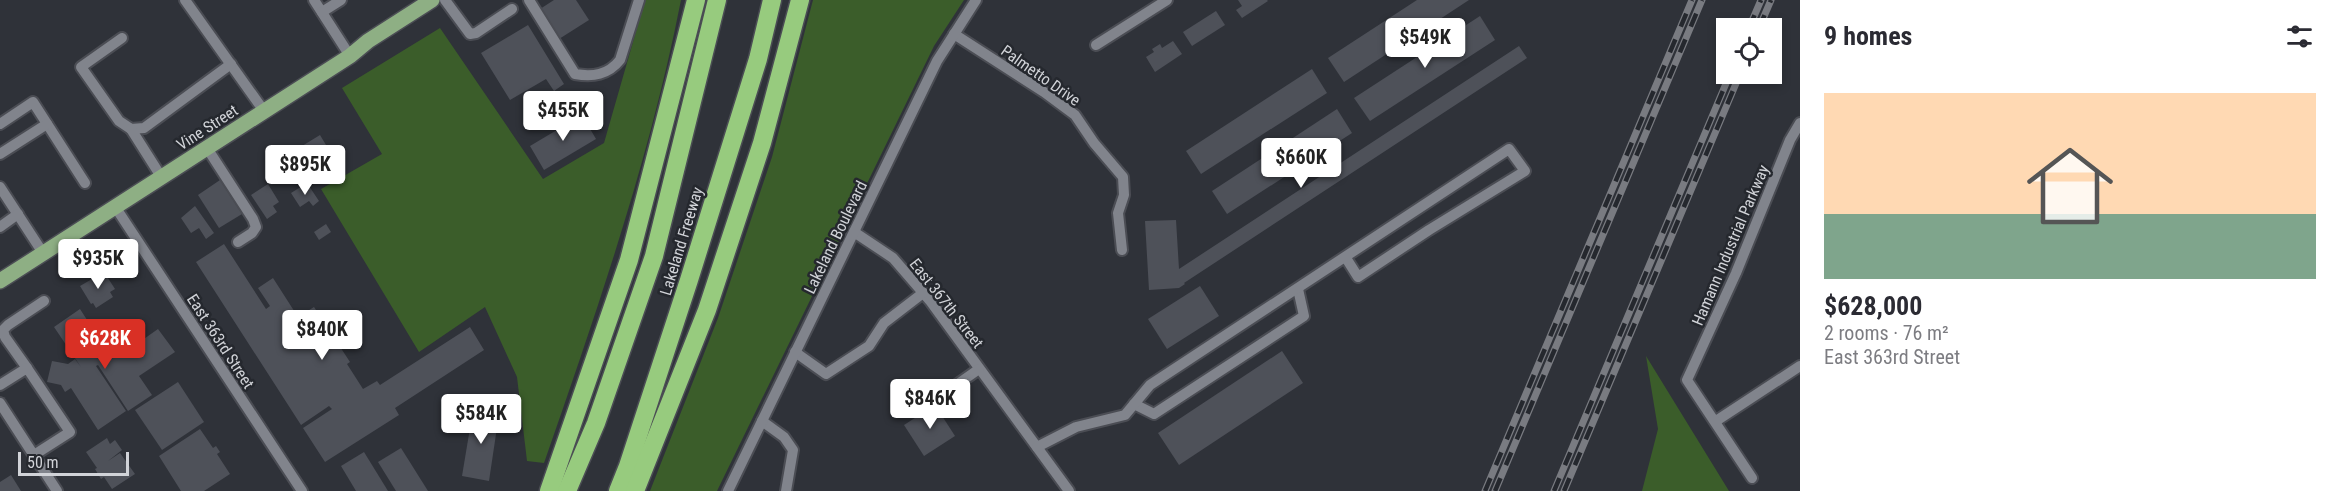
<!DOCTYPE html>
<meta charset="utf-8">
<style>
:root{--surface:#fff;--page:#f7f7f7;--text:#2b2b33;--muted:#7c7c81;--accent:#d93025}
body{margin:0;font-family:"Roboto Condensed",sans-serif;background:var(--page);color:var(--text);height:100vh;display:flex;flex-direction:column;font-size:22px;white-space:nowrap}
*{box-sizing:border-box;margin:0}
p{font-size:20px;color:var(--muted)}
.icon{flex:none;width:33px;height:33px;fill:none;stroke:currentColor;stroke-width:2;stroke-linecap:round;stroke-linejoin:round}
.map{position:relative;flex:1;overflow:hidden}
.panel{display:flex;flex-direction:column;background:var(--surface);width:540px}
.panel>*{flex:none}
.fabs{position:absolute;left:1716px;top:18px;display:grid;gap:12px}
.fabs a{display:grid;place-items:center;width:66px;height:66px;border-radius:0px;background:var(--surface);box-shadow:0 3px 9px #0003;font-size:30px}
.scale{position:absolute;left:18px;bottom:15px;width:111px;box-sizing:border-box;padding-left:6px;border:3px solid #d1d3d8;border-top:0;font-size:16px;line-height:21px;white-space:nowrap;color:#d1d3d8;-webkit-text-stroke:4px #25282e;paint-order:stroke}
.price{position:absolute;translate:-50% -51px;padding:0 14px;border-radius:6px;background:#fff;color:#222;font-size:20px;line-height:39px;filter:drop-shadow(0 2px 3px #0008)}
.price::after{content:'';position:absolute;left:50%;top:36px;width:18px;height:14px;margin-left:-9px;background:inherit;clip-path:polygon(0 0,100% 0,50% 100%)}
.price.current{background:var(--accent);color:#fff}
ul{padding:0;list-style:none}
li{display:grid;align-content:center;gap:12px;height:318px;padding:0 24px}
li span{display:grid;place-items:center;height:186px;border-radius:0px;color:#555}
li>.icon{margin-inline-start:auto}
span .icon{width:108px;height:108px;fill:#fffc;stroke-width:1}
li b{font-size:26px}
h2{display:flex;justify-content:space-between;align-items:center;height:72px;padding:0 24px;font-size:26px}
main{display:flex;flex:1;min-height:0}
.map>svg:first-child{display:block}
</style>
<main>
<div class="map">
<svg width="1800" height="491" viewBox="0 0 1800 491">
<rect width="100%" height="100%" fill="#2f3239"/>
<g fill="#3b5d2a">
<path d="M 645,0 L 681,0 C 650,158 597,311 544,463 L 527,461 L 517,377 L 485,307 L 419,352 L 321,189 L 382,154 L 342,88 L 440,28 L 543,179 L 604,143 Z"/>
<path d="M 813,0 L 964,0 L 934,46 L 717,491 L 650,491 L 718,318 L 772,157 Z"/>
<path d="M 1646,356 L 1729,491 L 1642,491 L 1658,429 Z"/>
</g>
<g fill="#4e5159">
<path d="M 554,0 L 576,0 L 589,20 L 559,39 L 540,9 Z"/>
<path d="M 1238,0 L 1267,0 L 1268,1 L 1242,18 L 1236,10 L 1242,6 Z"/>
<path d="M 1417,0 L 1469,0 L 1344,82 L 1328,58 Z"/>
<path d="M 1216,11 L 1225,25 L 1192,46 L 1183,32 Z"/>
<path d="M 1480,16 L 1495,40 L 1370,121 L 1354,98 Z"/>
<path d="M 528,25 L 564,84 L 554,91 L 546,79 L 510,100 L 481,53 Z"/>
<path d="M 1173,41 L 1182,54 L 1155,72 L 1146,57 L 1154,52 L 1152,49 L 1160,44 L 1162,48 Z"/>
<path d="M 1519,46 L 1527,58 L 1184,283 L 1185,284 L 1179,288 L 1149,290 L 1145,221 L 1176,220 L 1179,269 Z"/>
<path d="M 1312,69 L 1327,93 L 1201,174 L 1186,151 Z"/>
<path d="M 1337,109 L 1352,133 L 1227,214 L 1212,191 Z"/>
<path d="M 582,115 L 596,139 L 544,170 L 530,146 Z"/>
<path d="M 320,135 L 329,150 L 326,152 L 329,157 L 319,163 L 316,159 L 312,162 L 302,146 Z"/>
<path d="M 220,180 L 242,214 L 219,228 L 198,195 Z"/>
<path d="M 307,183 L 319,201 L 313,206 L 309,201 L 300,207 L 291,193 Z"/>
<path d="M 268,184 L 279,202 L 273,206 L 277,212 L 267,219 L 251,195 Z"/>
<path d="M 195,206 L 214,233 L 206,239 L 199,228 L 191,233 L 181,218 Z"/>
<path d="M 326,224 L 331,232 L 319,240 L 314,232 Z"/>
<path d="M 224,244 L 266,309 L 270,306 L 258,288 L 273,278 L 298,317 L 314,307 L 350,362 L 347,364 L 363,389 L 377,381 L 380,385 L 470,327 L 484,350 L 395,408 L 399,415 L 325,462 L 303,428 L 332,409 L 329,406 L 301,425 L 196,262 Z"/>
<path d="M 104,272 L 115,289 L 110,292 L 113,297 L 96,308 L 93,303 L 91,304 L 80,286 Z"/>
<path d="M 1200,286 L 1219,316 L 1167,349 L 1148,319 Z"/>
<path d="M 80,309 L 111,357 L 122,350 L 124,353 L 158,329 L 175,352 L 139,376 L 152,395 L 128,411 L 98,365 L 96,366 L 126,411 L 98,430 L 71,388 L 65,392 L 61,385 L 47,382 L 52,361 L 68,364 L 75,359 L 81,367 L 54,327 Z"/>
<path d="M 1282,351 L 1303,383 L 1179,465 L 1158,433 Z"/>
<path d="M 178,382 L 204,422 L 162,450 L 135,410 Z"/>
<path d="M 935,405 L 955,436 L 924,456 L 904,425 Z"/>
<path d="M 473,410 L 499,414 L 489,481 L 462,476 Z"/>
<path d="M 200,429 L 213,448 L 216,446 L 220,452 L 217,454 L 230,474 L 204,491 L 181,491 L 159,456 Z"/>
<path d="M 107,438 L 110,444 L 115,440 L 122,450 L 108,461 L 120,453 L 135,474 L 112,489 L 104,477 L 101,479 L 95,469 L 97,468 L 86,452 Z"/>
<path d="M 401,448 L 428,491 L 396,491 L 378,462 Z"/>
<path d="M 364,452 L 388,491 L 356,491 L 341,466 Z"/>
<path d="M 11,475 L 21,491 L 0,491 L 0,482 Z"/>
</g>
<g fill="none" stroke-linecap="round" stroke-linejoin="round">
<g stroke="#4b4d54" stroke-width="14">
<g id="minor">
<path d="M 185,0 L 264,111"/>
<path d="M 314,0 L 350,56"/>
<path d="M 445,0 L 470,34 L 476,33 L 512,9"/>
<path d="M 529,0 L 575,74 C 593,77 608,75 620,60 L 639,0"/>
<path d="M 322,12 L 341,0"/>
<path d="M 954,34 L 1044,92 L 1075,115 L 1094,143 L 1123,177 L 1124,195 L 1118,213 L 1122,250"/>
<path d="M 122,38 L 81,67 L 119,121 L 131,129 L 144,128 L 231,64"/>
<path d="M 1096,45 L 1167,0"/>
<path d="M 0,124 L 33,102 L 85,183"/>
<path d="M 131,129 L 162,178"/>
<path d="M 207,148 L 253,219 L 256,227 L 252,233 L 238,242"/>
<path d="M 0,154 L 47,124"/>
<path d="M 0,187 L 43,253"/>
<path d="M 116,208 L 302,491"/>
<path d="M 0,227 L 18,214"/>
<path d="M 854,232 L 893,258 L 931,302 L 1069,491"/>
<path d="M 795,352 L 826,374 L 869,346 L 884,323 L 923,293"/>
<path d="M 27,368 L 5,337 L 3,330 L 8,325 L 44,301"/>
<path d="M 0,385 L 27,368 L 70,432 L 34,455"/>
<path d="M 938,398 L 979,369"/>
<path d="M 0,403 L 57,491"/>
<path d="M 1134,404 L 1154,414 L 1304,316 L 1298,289"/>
<path d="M 762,421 L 784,437 L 793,450 L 786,491"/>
<path d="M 1716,421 L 1800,366"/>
<path d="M 1037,447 L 1076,427 L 1125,415 L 1150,385 L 1509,149 L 1525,171 L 1429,230 L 1358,277 L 1346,258"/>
<path d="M 1752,478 L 1687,380 L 1736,273 L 1790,140 L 1800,123"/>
<path d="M 728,491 L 937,61 L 976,0"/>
</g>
</g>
<g stroke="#4b4d54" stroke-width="18">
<path id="major" d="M 0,281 L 350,56 L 368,41 L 432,0"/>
</g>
<g stroke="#4b4d54" stroke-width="21">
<g id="highway">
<path d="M 549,491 L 629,260 L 696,0"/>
<path d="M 567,491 L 596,423 L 654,256 L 717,0"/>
<path d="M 618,491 L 628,466 L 689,280 L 758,59 L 772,0"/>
<path d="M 635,491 L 707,310 L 762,143 L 800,0"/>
</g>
</g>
<use href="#minor" stroke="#81848c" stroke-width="10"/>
<use href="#major" stroke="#8eaf84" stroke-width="15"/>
<use href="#highway" stroke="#97cb7e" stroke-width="18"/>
<g stroke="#797b81" stroke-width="7">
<g id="rail">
<path d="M 1749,28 L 1761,0"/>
<path d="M 1759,28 L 1771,0"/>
<path d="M 1485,491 L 1692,0"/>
<path d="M 1495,491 L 1702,0"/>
<path d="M 1554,491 L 1730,74"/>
<path d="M 1564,491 L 1740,74"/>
</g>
</g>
<use href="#rail" stroke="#25282e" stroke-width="4.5" stroke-dasharray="14" stroke-linecap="butt"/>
</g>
<g text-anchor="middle" stroke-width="5" stroke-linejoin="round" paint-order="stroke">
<g font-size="16" fill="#d1d3d8" stroke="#25282e">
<text transform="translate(1041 75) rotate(35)" y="6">Palmetto Drive</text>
<text transform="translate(207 127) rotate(-33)" y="6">Vine Street</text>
<text transform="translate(835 237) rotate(-64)" y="6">Lakeland Boulevard</text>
<text transform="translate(681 241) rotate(-73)" y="6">Lakeland Freeway</text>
<text transform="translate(1730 245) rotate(-67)" y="6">Hamann Industrial Parkway</text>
<text transform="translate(947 303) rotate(52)" y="6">East 367th Street</text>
<text transform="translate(221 341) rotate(57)" y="6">East 363rd Street</text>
</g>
</g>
</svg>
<div class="fabs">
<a><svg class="icon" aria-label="locate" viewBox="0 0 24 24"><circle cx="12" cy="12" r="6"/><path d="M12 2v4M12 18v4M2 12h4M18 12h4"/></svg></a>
</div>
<div class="scale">50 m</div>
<b class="price" style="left:1425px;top:69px">$549K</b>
<b class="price" style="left:563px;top:142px">$455K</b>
<b class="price" style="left:1301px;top:189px">$660K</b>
<b class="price" style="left:305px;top:196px">$895K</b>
<b class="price" style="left:98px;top:290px">$935K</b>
<b class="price" style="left:322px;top:361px">$840K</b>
<b class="price current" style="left:105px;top:370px">$628K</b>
<b class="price" style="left:930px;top:430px">$846K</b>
<b class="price" style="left:481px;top:445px">$584K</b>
</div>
<section class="panel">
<h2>9 homes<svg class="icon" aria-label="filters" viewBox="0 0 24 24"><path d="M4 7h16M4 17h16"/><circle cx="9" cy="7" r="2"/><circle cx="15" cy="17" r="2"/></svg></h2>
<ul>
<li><span style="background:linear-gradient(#ffd9b3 65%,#7fa58c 0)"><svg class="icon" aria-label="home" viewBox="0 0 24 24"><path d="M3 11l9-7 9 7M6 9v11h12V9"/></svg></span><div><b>$628,000</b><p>2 rooms · 76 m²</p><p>East 363rd Street</p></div></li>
</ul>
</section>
</main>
